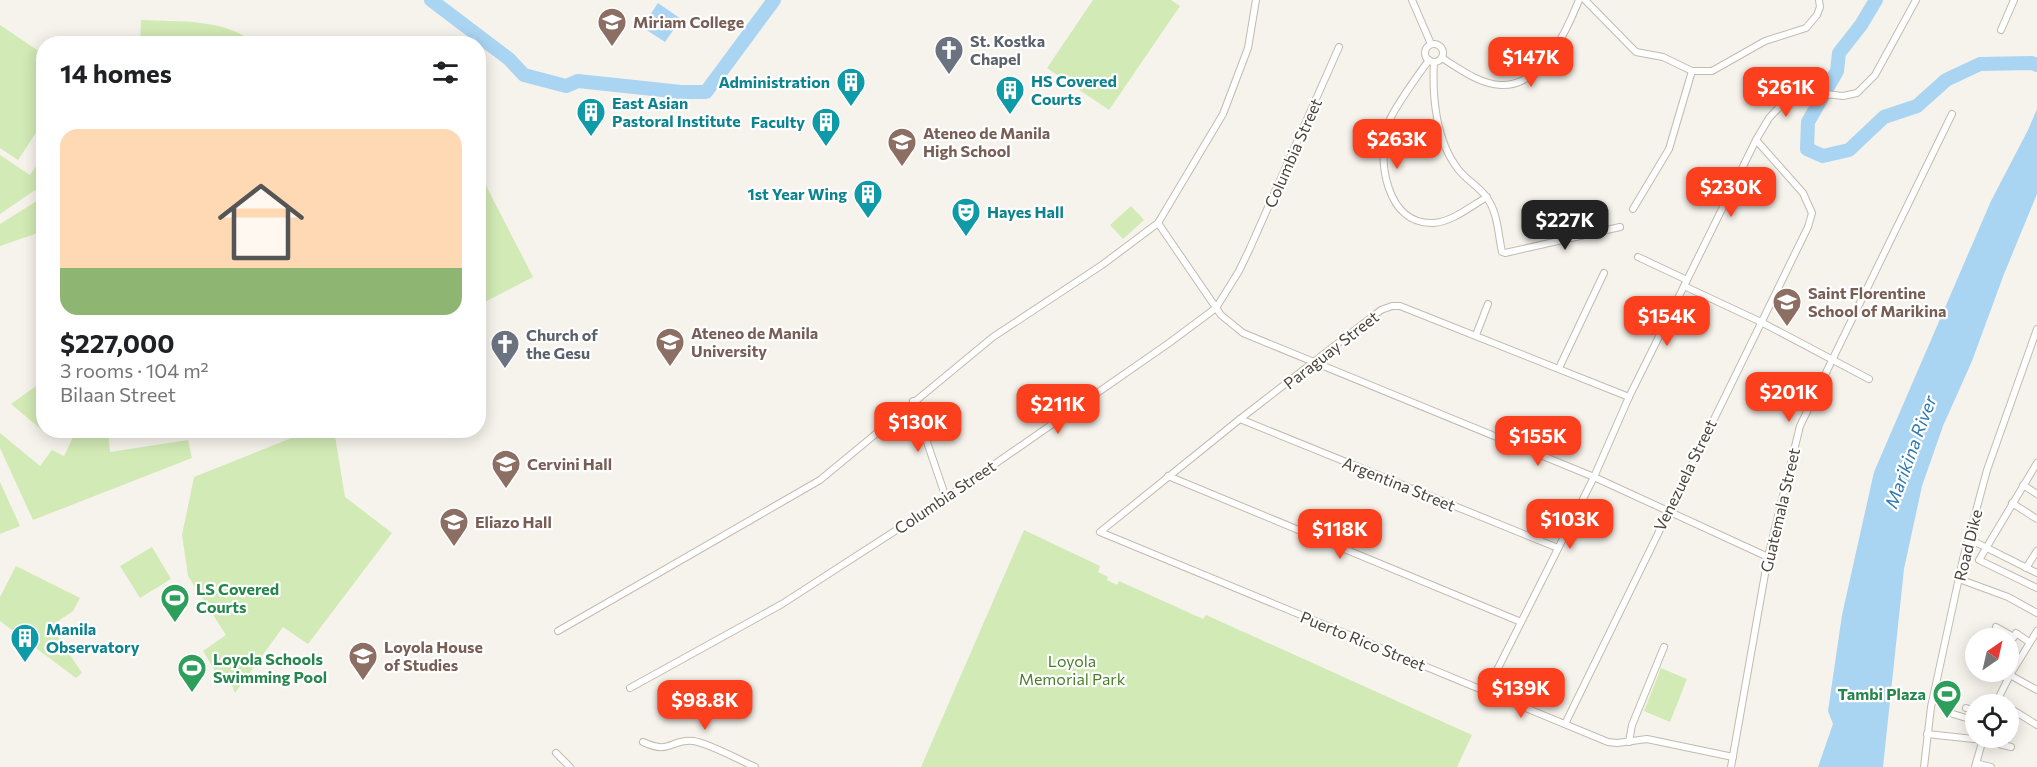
<!DOCTYPE html>
<meta charset="utf-8">
<style>
:root{--surface:#fff;--page:#f6f6f6;--text:#202124;--muted:#757577;--accent:#fc3f1d}
body{margin:0;font-family:Commissioner,sans-serif;background:var(--page);color:var(--text);height:100vh;display:flex;flex-direction:column;font-size:22px;white-space:nowrap}
*{box-sizing:border-box;margin:0}
p{font-size:20px;color:var(--muted)}
.icon{flex:none;width:33px;height:33px;fill:none;stroke:currentColor;stroke-width:2;stroke-linecap:round;stroke-linejoin:round}
.map{position:relative;flex:1;overflow:hidden}
.details{position:absolute;left:36px;top:36px;width:450px;height:402px;display:flex;flex-direction:column;background:var(--surface);border-radius:24px;box-shadow:0 3px 15px #0003}
.details>*{flex:none}
.needle{width:39px;rotate:34deg}
.buttons{position:absolute;left:1965px;top:628px;display:grid;gap:12px}
.buttons a{display:grid;place-items:center;width:54px;height:54px;border-radius:50%;background:var(--surface);box-shadow:0 3px 15px #0003;font-size:30px}
.price{position:absolute;translate:-50% -51px;padding:0 14px;border-radius:12px;background:var(--accent);color:#fff;font-size:20px;line-height:39px;filter:drop-shadow(0 2px 3px #0008)}
.price::after{content:'';position:absolute;left:50%;top:36px;width:18px;height:14px;margin-left:-9px;background:inherit;clip-path:polygon(0 0,100% 0,50% 100%)}
.price.current{background:#222;color:#fff}
ul{padding:0;list-style:none}
li{display:grid;align-content:center;gap:12px;height:318px;padding:0 24px}
li span{display:grid;place-items:center;height:186px;border-radius:18px;color:#555}
li>.icon{margin-inline-start:auto}
span .icon{width:108px;height:108px;fill:#fffc;stroke-width:1}
li b{font-size:26px}
h2{display:flex;justify-content:space-between;align-items:center;height:72px;padding:0 24px;font-size:26px}
.map>svg:first-child{display:block}
</style>
<div class="map">
<svg width="2037" height="767" viewBox="0 0 2037 767">
<rect width="100%" height="100%" fill="#f6f3ec"/>
<g fill="#d2eab5">
<path d="M 1093,0 L 1171,0 L 1180,6 L 1109,110 L 1047,68 Z"/>
<path d="M 141,20 C 180,22 223,18 255,43 L 140,43 Z"/>
<path d="M 0,25 L 43,54 L 43,122 L 18,160 L 0,148 Z"/>
<path d="M 0,155 L 30,175 L 43,156 L 43,180 L 38,188 L 0,214 Z"/>
<path d="M 480,174 L 533,277 L 479,305 L 478,175 Z"/>
<path d="M 43,197 L 43,226 L 38,233 L 0,246 L 0,224 Z"/>
<path d="M 1131,206 L 1144,220 L 1123,239 L 1110,225 Z"/>
<path d="M 43,381 L 44,430 L 52,431 L 49,436 L 11,404 Z"/>
<path d="M 76,431 L 108,431 L 110,452 L 188,440 L 192,458 L 33,520 L 0,448 L 0,433 L 40,466 L 52,450 L 64,456 Z"/>
<path d="M 309,431 L 351,431 L 335,436 L 345,497 L 392,533 L 308,644 L 283,627 L 235,693 L 227,674 L 218,676 L 203,651 L 226,635 L 188,576 L 182,535 L 194,477 Z"/>
<path d="M 0,482 L 20,526 L 0,534 Z"/>
<path d="M 1024,530 L 1100,566 L 1098,572 L 1108,577 L 1107,580 L 1117,585 L 1119,581 L 1203,619 L 1206,615 L 1472,735 L 1457,767 L 921,767 Z"/>
<path d="M 152,547 L 171,579 L 140,598 L 120,566 Z"/>
<path d="M 16,566 L 80,598 L 73,611 L 51,626 L 82,673 L 76,678 L 0,621 L 0,597 Z"/>
<path d="M 1661,668 L 1687,679 L 1670,722 L 1644,711 Z"/>
</g>
<g fill="#a9d4f2">
<path d="M 658,3 L 681,19 L 665,42 L 642,27 Z"/>
<path d="M 2037,109 L 2037,194 L 2004,274 L 1972,361 L 1943,426 L 1922,486 L 1904,569 L 1883,767 L 1818,767 L 1833,724 L 1828,711 L 1842,615 L 1874,472 L 1991,201 L 2028,130 Z"/>
</g>
<g fill="none" stroke-linecap="round" stroke-linejoin="round">
<g stroke="#a9d4f2" stroke-width="14">
<path d="M 431,0 L 509,59 L 524,75 L 566,86 L 578,81 L 681,92 L 706,92 L 774,0"/>
<path d="M 1876,0 L 1861,25 L 1839,53 L 1837,71 L 1808,122 L 1807,149 L 1823,156 L 1849,150 L 1884,117 L 1917,106 L 1946,80 L 1980,64 L 2032,63 L 2037,65"/>
</g>
<g stroke="#c2bbae" stroke-width="8">
<g id="street">
<path d="M 1412,0 L 1431,44"/>
<path d="M 1585,0 L 1636,52 L 1663,57 L 1692,71 L 1712,71 L 1765,41 L 1806,28 L 1817,15 L 1820,7 L 1819,0"/>
<path d="M 2001,30 L 2014,0"/>
<circle cx="1434" cy="53" r="9"/>
<path d="M 1442,58 C 1460,69 1479,84 1501,85 C 1542,87 1567,30 1579,0"/>
<path d="M 1429,60 C 1418,75 1393,109 1387,126 C 1377,159 1386,225 1433,223 C 1452,222 1471,206 1487,197"/>
<path d="M 1434,62 C 1432,96 1436,141 1458,169 C 1466,180 1480,187 1487,198 C 1498,213 1498,234 1502,252 L 1505,253 L 1620,227"/>
<path d="M 1633,209 L 1669,149 L 1692,71"/>
<path d="M 1158,223 L 1221,315 L 1243,333 L 1594,477 L 1768,557"/>
<path d="M 1638,257 L 1687,280"/>
<path d="M 1684,286 L 1761,322 L 1869,379"/>
<path d="M 1476,335 L 1488,304"/>
<path d="M 1559,368 L 1604,273"/>
<path d="M 1629,397 L 1400,306 L 1392,306 L 1381,310 L 1240,419 L 1100,532 L 1608,742 L 1617,743 L 1647,739 L 1733,757"/>
<path d="M 913,401 L 946,498"/>
<path d="M 1240,419 L 1558,548"/>
<path d="M 2037,463 L 1979,560 L 2037,588"/>
<path d="M 1168,476 L 1521,622"/>
<path d="M 2023,485 L 2037,494"/>
<path d="M 2012,503 L 2037,519"/>
<path d="M 1969,539 L 2037,573"/>
<path d="M 2026,568 L 2037,551"/>
<path d="M 1959,579 L 2008,597 L 2037,613"/>
<path d="M 1996,627 L 2014,637 L 2016,633 L 2029,642"/>
<path d="M 558,631 L 820,480 L 993,337 L 1102,265 L 1158,223 L 1223,114 L 1248,48 L 1256,0"/>
<path d="M 1996,672 L 2008,679"/>
<path d="M 2010,675 L 2037,690"/>
<path d="M 630,688 L 782,604 L 946,498 L 1169,343 L 1216,308 L 1239,271 L 1250,248 L 1339,47"/>
<path d="M 1486,692 L 1594,477 L 1629,397 L 1687,280 L 1756,140 L 1769,118 L 1788,98 L 1797,94 L 1807,92 L 1843,96 L 1857,93 L 1875,75 L 1916,0"/>
<path d="M 1995,705 L 2010,675 L 2037,631"/>
<path d="M 2008,707 L 2037,725"/>
<path d="M 1966,708 L 1976,711"/>
<path d="M 1953,714 L 1976,721"/>
<path d="M 1565,724 L 1808,227 L 1812,213 L 1803,193 L 1756,140"/>
<path d="M 1927,734 L 1983,740 L 2011,747"/>
<path d="M 643,742 C 671,755 670,739 693,741 C 709,743 739,760 755,767"/>
<path d="M 1629,742 L 1632,725 L 1664,647"/>
<path d="M 556,753 L 570,767"/>
<path d="M 1976,763 L 1991,767"/>
<path d="M 1731,767 L 1768,557 L 1800,426 L 1952,114"/>
<path d="M 1924,767 L 1931,707 L 1963,559 L 1987,470 L 2037,329"/>
<path d="M 1975,767 L 1983,739"/>
</g>
</g>
<use href="#street" stroke="#fff" stroke-width="6"/>
</g>
<defs>
<g id="university-pin" transform="scale(1.5)"><path d="M0 17L-7.5 6A9.5 9.5 0 1 1 7.5 6Z" fill="#8d6e63" stroke="#fff"/><path d="M0-5L7-2L0 1L-7-2ZM-4 1L0 2.5L4 1V4Q0 6-4 4Z" fill="#fff"/></g>
<g id="church-pin" transform="scale(1.5)"><path d="M0 17L-7.5 6A9.5 9.5 0 1 1 7.5 6Z" fill="#6b7280" stroke="#fff"/><path d="M-1.2-6h2.4v3.5h3.3v2.4h-3.3V6h-2.4V-.1h-3.3v-2.4h3.3Z" fill="#fff"/></g>
<g id="building-pin" transform="scale(1.5)"><path d="M0 17L-7.5 6A9.5 9.5 0 1 1 7.5 6Z" fill="#0f9aa8" stroke="#fff"/><path d="M-4-6H4V6H1V3H-1V6H-4ZM-2.5-4.3h1.7v1.8h-1.7ZM.8-4.3h1.7v1.8H.8ZM-2.5-1h1.7V.8h-1.7ZM.8-1h1.7V.8H.8Z" fill="#fff"/></g>
<g id="school-pin" transform="scale(1.5)"><path d="M0 17L-7.5 6A9.5 9.5 0 1 1 7.5 6Z" fill="#8d6e63" stroke="#fff"/><path d="M0-5L7-2L0 1L-7-2ZM-4 1L0 2.5L4 1V4Q0 6-4 4Z" fill="#fff"/></g>
<g id="theatre-pin" transform="scale(1.5)"><path d="M0 17L-7.5 6A9.5 9.5 0 1 1 7.5 6Z" fill="#0f9aa8" stroke="#fff"/><path d="M-5-5.5Q0-4 5-5.5V0Q5 5 0 6Q-5 5-5 0ZM-3.3-2.5H-1v1.5H-3.3ZM1-2.5H3.3v1.5H1ZM-2.8 1Q0 5.5 2.8 1Z" fill="#fff"/></g>
<g id="stadium-pin" transform="scale(1.5)"><path d="M0 17L-7.5 6A9.5 9.5 0 1 1 7.5 6Z" fill="#2e9e5b" stroke="#fff"/><path d="M0-5a6.5 5 0 1 0 0 10a6.5 5 0 1 0 0-10ZM-3.5-1.8h7v3.6h-7Z" fill="#fff"/></g>
</defs>
<g fill-rule="evenodd">
<use href="#university-pin" x="612" y="22"/>
<use href="#church-pin" x="949" y="50"/>
<use href="#building-pin" x="851" y="82"/>
<use href="#building-pin" x="1010" y="90"/>
<use href="#building-pin" x="591" y="112"/>
<use href="#building-pin" x="826" y="122"/>
<use href="#school-pin" x="902" y="142"/>
<use href="#building-pin" x="868" y="194"/>
<use href="#theatre-pin" x="966" y="212"/>
<use href="#school-pin" x="1787" y="302"/>
<use href="#university-pin" x="670" y="342"/>
<use href="#church-pin" x="505" y="344"/>
<use href="#university-pin" x="506" y="464"/>
<use href="#university-pin" x="454" y="522"/>
<use href="#stadium-pin" x="175" y="598"/>
<use href="#building-pin" x="25" y="638"/>
<use href="#university-pin" x="363" y="656"/>
<use href="#stadium-pin" x="192" y="668"/>
<use href="#stadium-pin" x="1947" y="694"/>
</g>
<g text-anchor="middle" stroke-width="4.5" stroke-linejoin="round" paint-order="stroke">
<g font-size="16" font-weight="bold" fill="#785e54" stroke="#fff" text-anchor="start">
<text x="633" y="28">Miriam College</text>
<text x="923" y="139">Ateneo de Manila<tspan x="923" dy="18">High School</tspan></text>
<text x="1808" y="299">Saint Florentine<tspan x="1808" dy="18">School of Marikina</tspan></text>
<text x="691" y="339">Ateneo de Manila<tspan x="691" dy="18">University</tspan></text>
<text x="527" y="470">Cervini Hall</text>
<text x="475" y="528">Eliazo Hall</text>
<text x="384" y="653">Loyola House<tspan x="384" dy="18">of Studies</tspan></text>
</g>
<g font-size="16" font-weight="bold" fill="#5b616d" stroke="#fff" text-anchor="start">
<text x="970" y="47">St. Kostka<tspan x="970" dy="18">Chapel</tspan></text>
<text x="526" y="341">Church of<tspan x="526" dy="18">the Gesu</tspan></text>
</g>
<g font-size="16" font-weight="bold" fill="#0d838f" stroke="#fff" text-anchor="start">
<text x="1031" y="87">HS Covered<tspan x="1031" dy="18">Courts</tspan></text>
<text x="830" y="88" text-anchor="end">Administration</text>
<text x="612" y="109">East Asian<tspan x="612" dy="18">Pastoral Institute</tspan></text>
<text x="805" y="128" text-anchor="end">Faculty</text>
<text x="847" y="200" text-anchor="end">1st Year Wing</text>
<text x="987" y="218">Hayes Hall</text>
<text x="46" y="635">Manila<tspan x="46" dy="18">Observatory</tspan></text>
</g>
<g font-size="16" fill="#4b4439" stroke="#fff">
<text transform="translate(1293 153) rotate(-66)" y="6">Columbia Street</text>
<text transform="translate(1331 350) rotate(-38)" y="6">Paraguay Street</text>
<text transform="translate(1685 475) rotate(-64)" y="6">Venezuela Street</text>
<text transform="translate(1399 484) rotate(22)" y="6">Argentina Street</text>
<text transform="translate(945 497) rotate(-34)" y="6">Columbia Street</text>
<text transform="translate(1780 510) rotate(-77)" y="6">Guatemala Street</text>
<text transform="translate(1968 545) rotate(-76)" y="6">Road Dike</text>
<text transform="translate(1363 641) rotate(22)" y="6">Puerto Rico Street</text>
</g>
<g font-size="16" font-weight="bold" fill="#27864d" stroke="#fff" text-anchor="start">
<text x="196" y="595">LS Covered<tspan x="196" dy="18">Courts</tspan></text>
<text x="213" y="665">Loyola Schools<tspan x="213" dy="18">Swimming Pool</tspan></text>
<text x="1926" y="700" text-anchor="end">Tambi Plaza</text>
</g>
<g font-size="16" fill="#4a7f2a" stroke="#fff">
<text x="1072" y="667">Loyola<tspan x="1072" dy="18">Memorial Park</tspan></text>
</g>
<g font-size="18" font-style="italic" fill="#2e7ab2" stroke="#fff">
<text transform="translate(1911 452) rotate(-70)" y="6">Marikina River</text>
</g>
</g>
</svg>
<div class="buttons">
<a><svg class="needle" viewBox="-14 -14 28 28"><path d="M0-13l5 13h-10z" fill="#e53935"/><path d="M0 13l5-13h-10z" fill="#757577"/></svg></a>
<a><svg class="icon" aria-label="locate" viewBox="0 0 24 24"><circle cx="12" cy="12" r="6"/><path d="M12 2v4M12 18v4M2 12h4M18 12h4"/></svg></a>
</div>
<b class="price" style="left:1531px;top:88px">$147K</b>
<b class="price" style="left:1786px;top:118px">$261K</b>
<b class="price" style="left:1397px;top:170px">$263K</b>
<b class="price" style="left:1731px;top:218px">$230K</b>
<b class="price current" style="left:1565px;top:251px">$227K</b>
<b class="price" style="left:1667px;top:347px">$154K</b>
<b class="price" style="left:1789px;top:423px">$201K</b>
<b class="price" style="left:1058px;top:435px">$211K</b>
<b class="price" style="left:918px;top:453px">$130K</b>
<b class="price" style="left:1538px;top:467px">$155K</b>
<b class="price" style="left:1570px;top:550px">$103K</b>
<b class="price" style="left:1340px;top:560px">$118K</b>
<b class="price" style="left:1521px;top:719px">$139K</b>
<b class="price" style="left:705px;top:731px">$98.8K</b>
<section class="details">
<h2>14 homes<svg class="icon" aria-label="filters" viewBox="0 0 24 24"><path d="M4 7h16M4 17h16"/><circle cx="9" cy="7" r="2"/><circle cx="15" cy="17" r="2"/></svg></h2>
<ul>
<li><span style="background:linear-gradient(#ffd9b3 75%,#8fb573 0)"><svg class="icon" aria-label="home" viewBox="0 0 24 24"><path d="M3 11l9-7 9 7M6 9v11h12V9"/></svg></span><div><b>$227,000</b><p>3 rooms · 104 m²</p><p>Bilaan Street</p></div></li>
</ul>
</section>
</div>
